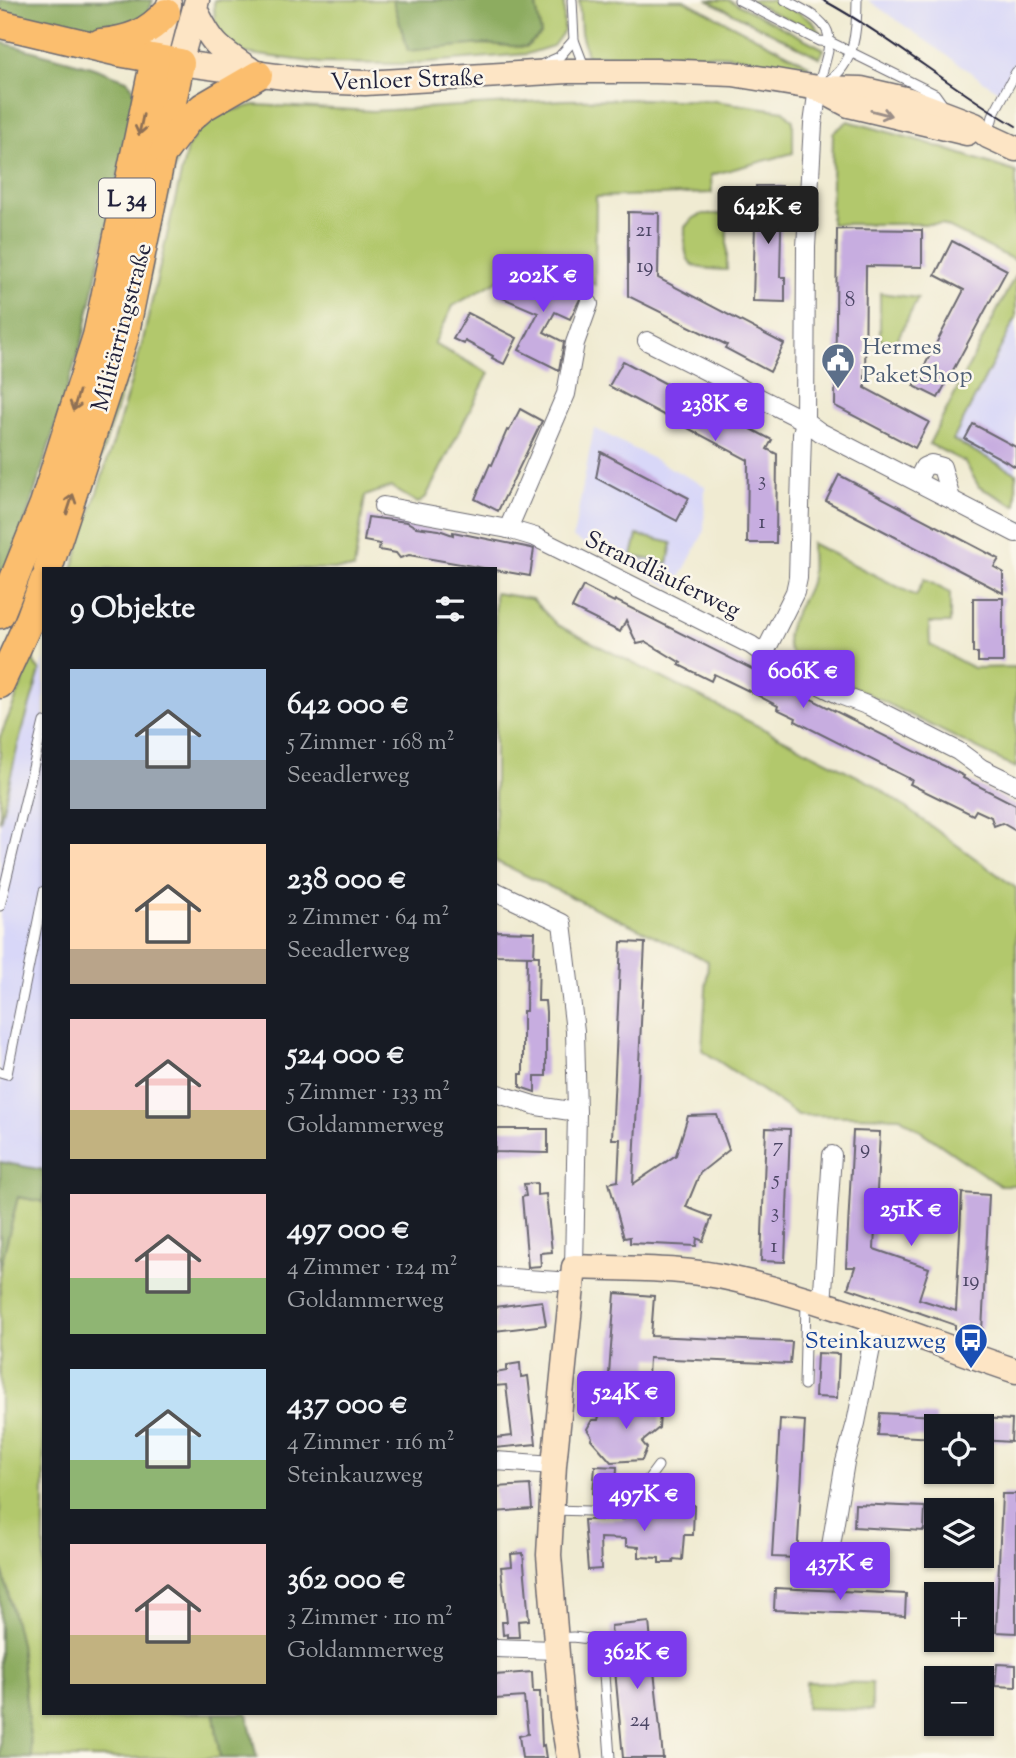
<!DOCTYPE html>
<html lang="de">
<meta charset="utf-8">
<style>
:root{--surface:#171b24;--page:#20242c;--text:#f1f3f6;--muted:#9ea1a6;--accent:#7c3aed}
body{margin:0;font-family:"Sorts Mill Goudy",serif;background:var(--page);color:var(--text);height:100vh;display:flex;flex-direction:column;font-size:26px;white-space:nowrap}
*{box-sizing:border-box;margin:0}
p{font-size:23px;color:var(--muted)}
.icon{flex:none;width:38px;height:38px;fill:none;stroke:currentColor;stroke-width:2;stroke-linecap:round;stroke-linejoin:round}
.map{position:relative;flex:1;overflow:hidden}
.drawer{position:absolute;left:42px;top:567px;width:455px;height:1148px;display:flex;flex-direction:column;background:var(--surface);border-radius:0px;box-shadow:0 2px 5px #0004}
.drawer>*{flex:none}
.fabs{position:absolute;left:924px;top:1414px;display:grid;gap:14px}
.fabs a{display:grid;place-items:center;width:70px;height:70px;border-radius:0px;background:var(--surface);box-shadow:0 2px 5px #0004;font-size:35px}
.price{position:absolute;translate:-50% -60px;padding:0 16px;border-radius:7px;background:var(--accent);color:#fff;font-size:23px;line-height:46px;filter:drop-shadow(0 2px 4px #0008)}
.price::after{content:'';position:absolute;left:50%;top:42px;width:21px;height:16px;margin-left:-10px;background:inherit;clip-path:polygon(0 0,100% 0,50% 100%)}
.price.selected{background:#222;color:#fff}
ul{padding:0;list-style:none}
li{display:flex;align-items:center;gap:21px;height:175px;padding:0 28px}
li span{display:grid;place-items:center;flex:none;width:196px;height:140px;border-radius:0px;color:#555}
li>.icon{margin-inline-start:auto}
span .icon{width:84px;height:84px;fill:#fffc;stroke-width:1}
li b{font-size:30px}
h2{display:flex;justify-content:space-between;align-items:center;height:84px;padding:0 28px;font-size:30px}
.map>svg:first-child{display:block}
</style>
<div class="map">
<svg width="1016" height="1758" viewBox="0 0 1016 1758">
<rect width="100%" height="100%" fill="#fbf7ec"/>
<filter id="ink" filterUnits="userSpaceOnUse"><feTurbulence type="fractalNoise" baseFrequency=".0143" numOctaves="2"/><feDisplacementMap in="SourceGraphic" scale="14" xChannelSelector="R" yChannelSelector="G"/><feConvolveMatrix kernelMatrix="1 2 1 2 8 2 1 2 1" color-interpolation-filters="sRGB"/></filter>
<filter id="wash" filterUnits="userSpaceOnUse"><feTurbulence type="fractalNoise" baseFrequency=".00686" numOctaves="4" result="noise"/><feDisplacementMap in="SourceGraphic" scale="28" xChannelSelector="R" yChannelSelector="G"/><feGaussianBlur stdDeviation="1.57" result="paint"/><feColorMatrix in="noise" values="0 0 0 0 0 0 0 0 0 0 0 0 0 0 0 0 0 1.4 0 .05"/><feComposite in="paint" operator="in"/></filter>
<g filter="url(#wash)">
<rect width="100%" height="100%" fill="#f0ebd2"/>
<g fill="#d8d7f8">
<path d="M 868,0 L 1016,0 L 1016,60 L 999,92 Z"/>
<path d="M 1016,318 L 1016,473 L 953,441 Z"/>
<path d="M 594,428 L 705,486 L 704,532 L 674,589 L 573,538 Z"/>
<path d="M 44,659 L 44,1170 L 0,1162 L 0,822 L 18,745 Z"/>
</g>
<g fill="#b2c86c" stroke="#6a7554" stroke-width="2">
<path d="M 214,0 L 393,0 L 408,50 L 483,44 L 526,47 L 541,34 L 535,0 L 564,0 L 564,31 L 553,46 L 527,54 L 404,64 L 321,63 L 243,53 L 215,33 Z"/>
<path d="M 579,0 L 684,0 L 809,65 L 804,68 L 730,56 L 680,53 L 587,56 L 581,33 Z"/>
<path d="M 707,0 L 729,0 L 824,49 L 820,58 Z"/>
<path d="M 748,0 L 776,0 L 798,12 L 813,22 L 822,34 L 821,36 Z"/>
<path d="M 641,99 L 715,101 L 784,111 L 793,121 L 793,153 L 711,175 L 712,193 L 596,197 L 595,285 L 539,257 L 453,306 L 434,344 L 489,373 L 426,497 L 418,503 L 391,487 L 365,496 L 354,569 L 72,569 L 114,440 L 143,340 L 187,148 L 201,125 L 222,113 L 255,105 L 373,111 L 564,100 Z"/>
<path d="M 848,121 L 924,142 L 1016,172 L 1016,261 L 942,224 L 831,224 L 833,133 Z"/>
<path d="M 179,152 L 124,384 L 67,569 L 59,569 L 173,157 Z"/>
<path d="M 703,214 L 727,214 L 727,270 C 687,269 684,266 685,227 L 693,218 Z"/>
<path d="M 1016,274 L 1016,318 L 953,440 L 1016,473 L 1016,506 L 979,487 L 965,462 L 929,444 Z"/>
<path d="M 880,293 L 918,298 L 896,342 L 880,340 Z"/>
<path d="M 637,535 L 672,543 L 668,563 L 632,556 Z"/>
<path d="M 811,543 L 916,596 L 924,579 L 950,593 L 950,623 L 929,623 L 930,645 L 973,668 L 1016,667 L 1016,768 L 796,658 C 772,636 804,605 810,582 C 813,570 811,555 811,543 Z"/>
<path d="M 495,593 L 532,599 L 557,625 L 873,784 L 1016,888 L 1016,1185 L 999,1185 L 900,1117 L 798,1115 L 702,1050 L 708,961 L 495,861 Z"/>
<path d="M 24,653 L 32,654 L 35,665 L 40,671 L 18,745 L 0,822 L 0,737 L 28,669 L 20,665 Z"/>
<path d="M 18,1197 L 44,1202 L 44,1713 L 214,1713 L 220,1758 L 32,1758 L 20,1644 L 0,1559 L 0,1269 Z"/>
<path d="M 806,1682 L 872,1683 L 872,1710 L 806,1708 Z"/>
</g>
<g fill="#8dac60" stroke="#58674e" stroke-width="2">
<path d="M 0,0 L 153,0 L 146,20 L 107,30 L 81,30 L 0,11 Z"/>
<path d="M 393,0 L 535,0 L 541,34 L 526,47 L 483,44 L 408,51 Z"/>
<path d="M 0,42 L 91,67 L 127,80 L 133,88 L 135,98 L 83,338 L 27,516 L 0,584 Z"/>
<path d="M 0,1162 L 44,1170 L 44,1202 L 18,1197 L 0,1269 Z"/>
<path d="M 0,1559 L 20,1644 L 32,1758 L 0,1758 Z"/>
<path d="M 214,1713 L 247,1713 L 257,1758 L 220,1758 Z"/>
</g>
<g id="blocks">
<g fill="#c7ade0">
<path d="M 756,186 L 782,186 L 780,277 L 785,277 L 785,302 L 753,301 Z"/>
<path d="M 628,212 L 659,213 L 658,278 L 784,344 L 770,372 L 725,348 L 727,345 L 628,296 Z"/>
<path d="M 837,229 L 922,230 L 922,267 L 866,266 L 865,388 L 929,422 L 915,448 L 835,406 Z"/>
<path d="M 952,241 L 1007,270 L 938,398 L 914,386 L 964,290 L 935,275 Z"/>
<path d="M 535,272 L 582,295 L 570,319 L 555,312 L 544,332 L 564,342 L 559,370 L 519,350 L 538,313 L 496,295 L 521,279 L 529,283 Z"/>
<path d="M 468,313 L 517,338 L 504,364 L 492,358 L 493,356 L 465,341 L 464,344 L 453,339 Z"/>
<path d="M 623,361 L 772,440 L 767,449 L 777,454 L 776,543 L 747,543 L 748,460 L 609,386 Z"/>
<path d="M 520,409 L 542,421 L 498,511 L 475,499 L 490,464 L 492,465 L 507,430 L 509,431 Z"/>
<path d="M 973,424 L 1016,447 L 1016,467 L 965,439 Z"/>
<path d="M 601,452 L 689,498 L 677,521 L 596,478 Z"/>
<path d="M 839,475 L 999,559 L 994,567 L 1003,572 L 1003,593 L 826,501 Z"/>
<path d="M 368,517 L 407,522 L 416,527 L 439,530 L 453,535 L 453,532 L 531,548 L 534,549 L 530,576 L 409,555 L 400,558 L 396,553 L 379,550 L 380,544 L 364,541 Z"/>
<path d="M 583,586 L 614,602 L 615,600 L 964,776 L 963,778 L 1016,805 L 1016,831 L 1002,823 L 994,826 L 991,817 L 976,810 L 973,815 L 910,784 L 912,780 L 795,721 L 796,718 L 777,709 L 778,706 L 753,693 L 714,674 L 711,681 L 679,665 L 681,663 L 653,646 L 646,642 L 637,644 L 626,620 L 620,632 L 572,608 Z"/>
<path d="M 973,598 L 1003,598 L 1003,662 L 978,662 L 978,653 L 973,653 Z"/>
<path d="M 495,931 L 535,932 L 534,956 L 495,955 Z"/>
<path d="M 621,942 L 645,943 L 633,1184 L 676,1155 L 688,1116 L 717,1115 L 729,1150 L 700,1173 L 686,1207 L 712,1217 L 703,1241 L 697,1238 L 696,1246 L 630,1243 L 630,1237 L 624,1238 L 609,1183 L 618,1181 L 620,1139 L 612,1139 Z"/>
<path d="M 527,956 L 539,956 L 538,1001 L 545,1001 L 546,1012 L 546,1076 L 535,1076 L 535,1092 L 520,1087 L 520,1074 L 523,1074 L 523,1011 L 526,1011 Z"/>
<path d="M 766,1128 L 790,1129 L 785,1262 L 761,1261 Z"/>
<path d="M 495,1129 L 548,1129 L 548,1153 L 495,1152 Z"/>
<path d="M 853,1131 L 880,1132 L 874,1249 L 929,1268 L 919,1299 L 956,1311 L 962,1193 L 989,1195 L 982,1331 L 955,1330 L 955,1325 L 848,1288 L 855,1267 L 846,1267 Z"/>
<path d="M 537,1183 L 537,1195 L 546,1194 L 552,1252 L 540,1253 L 541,1266 L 528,1267 L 522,1197 L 526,1196 L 524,1184 Z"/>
<path d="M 615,1293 L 654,1296 L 651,1336 L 792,1342 L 790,1364 L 649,1358 L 648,1377 L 609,1374 Z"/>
<path d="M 542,1301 L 546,1325 L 495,1331 L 495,1307 Z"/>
<path d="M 817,1353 L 839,1354 L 837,1398 L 815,1397 Z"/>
<path d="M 520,1363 L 521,1377 L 528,1376 L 536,1444 L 495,1448 L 495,1438 L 512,1436 L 506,1385 L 495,1386 L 495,1373 L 507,1371 L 507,1365 Z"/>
<path d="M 645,1400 L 661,1401 L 659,1428 L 642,1442 L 647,1448 L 642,1460 L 611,1462 L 591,1439 L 592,1437 L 587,1429 L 592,1420 L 598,1420 L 600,1412 L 605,1407 L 613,1407 L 622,1412 Z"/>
<path d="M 880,1413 L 936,1416 L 936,1438 L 878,1435 Z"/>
<path d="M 982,1418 L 1012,1420 L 1011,1442 L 982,1440 Z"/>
<path d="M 780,1419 L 805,1421 L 797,1558 L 772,1557 Z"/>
<path d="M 595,1466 L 617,1467 L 615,1505 L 596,1504 L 596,1494 L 593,1494 Z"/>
<path d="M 530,1485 L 532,1509 L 495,1512 L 495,1487 Z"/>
<path d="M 1002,1494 L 1016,1494 L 1016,1633 L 996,1632 Z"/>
<path d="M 662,1503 L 694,1505 L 693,1535 L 684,1535 L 682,1560 L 674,1559 L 673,1563 L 659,1563 L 659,1558 L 639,1557 L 639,1547 L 626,1546 L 626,1539 L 600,1538 L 601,1569 L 588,1570 L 584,1520 L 624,1519 L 634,1510 L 641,1511 L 642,1507 L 660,1507 Z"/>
<path d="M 855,1504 L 925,1507 L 924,1531 L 854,1527 Z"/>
<path d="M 523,1553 L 529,1620 L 518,1621 L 519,1637 L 508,1637 L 508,1634 L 503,1635 L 502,1622 L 507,1622 L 501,1567 L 512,1566 L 511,1554 Z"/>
<path d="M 775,1588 L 906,1594 L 905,1616 L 774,1610 Z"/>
<path d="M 649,1622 L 663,1758 L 623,1758 L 611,1626 Z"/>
<path d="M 997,1664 L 1016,1665 L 1016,1687 L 995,1686 Z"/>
<path d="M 532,1672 L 533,1692 L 540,1692 L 542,1746 L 544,1745 L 546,1758 L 522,1758 L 519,1736 L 528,1734 L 524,1697 L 495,1699 L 495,1675 Z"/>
</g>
</g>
</g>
<g filter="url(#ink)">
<use href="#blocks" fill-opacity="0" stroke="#6a6870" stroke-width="2"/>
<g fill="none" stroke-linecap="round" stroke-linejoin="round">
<g stroke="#6a6870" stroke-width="11">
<g id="lane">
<path d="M 572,0 L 574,40 L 585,69"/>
<path d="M 739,0 L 819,41 L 830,42 L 935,94 L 945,108"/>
<path d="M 785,0 C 838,27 835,31 818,86"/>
<path d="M 543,64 L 559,57 L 574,40"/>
<path d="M 828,81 C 855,64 857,30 857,0"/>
<path d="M 988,134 L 994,113 L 1016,72"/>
<path d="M 0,906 L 44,722"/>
<path d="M 0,1072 L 7,1074 L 44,891"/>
<path d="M 804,1385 L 806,1302"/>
<path d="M 553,1510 L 624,1512 L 658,1466"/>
<path d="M 558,1638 L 573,1637 L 597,1640 L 602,1647 L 610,1758"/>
</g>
</g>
<g stroke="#6a6870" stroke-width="20">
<g id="street">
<path d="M 647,341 L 805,421 L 820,432 L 1016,533"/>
<path d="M 917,481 L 924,467 L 931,464 L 942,467 L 951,499"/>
<path d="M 383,506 L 508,529 L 535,537 L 751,645 L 779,665 L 840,695 L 869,706 L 958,751 L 981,768 L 1016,785"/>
<path d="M 508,529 L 566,394 L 575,343 L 589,304"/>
<path d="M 764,654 L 795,592 L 798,578 L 802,434 L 805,421 L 806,247 L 813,124 L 818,88"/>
<path d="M 495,891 L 562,923 L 575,1031 L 577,1112 L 574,1267"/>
<path d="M 495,1093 L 537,1106 L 577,1112"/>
<path d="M 495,1277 L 573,1282"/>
<path d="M 822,1305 L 832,1155"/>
<path d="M 495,1461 L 554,1465"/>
<path d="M 827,1570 L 845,1462 L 856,1423 L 876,1323"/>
<path d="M 495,1648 L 556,1650"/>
</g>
</g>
<g stroke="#6a6870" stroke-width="27">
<g id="secondary">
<path d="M 197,0 L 180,63 L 313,81 L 365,83 L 568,71 L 656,71 L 733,74 L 818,88 L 861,89 L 909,100 L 975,125 L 988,136 L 1016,149"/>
<path d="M 195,9 C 213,46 218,48 251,70"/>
<path d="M 155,59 L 169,4"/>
<path d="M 821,90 L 849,105 L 967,133"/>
<path d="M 569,1758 L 562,1716 L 549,1555 L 554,1465 L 574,1267 C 626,1269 682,1267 733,1279 C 828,1300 924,1340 1016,1371"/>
</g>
</g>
<g stroke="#6a6870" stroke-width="31">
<g id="primary">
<path d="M 0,24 L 118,52 L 180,63 L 124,337 L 48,569"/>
<path d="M 101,43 C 129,40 147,34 166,13"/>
<path d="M 165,150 L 187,121 L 203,107 L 258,75"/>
<path d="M 0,614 L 44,504 L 97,336 L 155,59"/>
<path d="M 0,684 L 30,619 L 44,581"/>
</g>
</g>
<use href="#lane" stroke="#fff" stroke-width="9"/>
<use href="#street" stroke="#fff" stroke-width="18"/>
<use href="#secondary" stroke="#fde5c5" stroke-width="24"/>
<use href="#primary" stroke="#fbbe6e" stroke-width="28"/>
<path stroke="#22223b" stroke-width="2" d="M 823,0 C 891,37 949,87 1016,126"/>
</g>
<defs><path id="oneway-shaft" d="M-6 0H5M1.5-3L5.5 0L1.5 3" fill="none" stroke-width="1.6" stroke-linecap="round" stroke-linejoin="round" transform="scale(1.75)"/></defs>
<use stroke="#9a8d87" href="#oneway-shaft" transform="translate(881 113) rotate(14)"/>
<g stroke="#8e7054">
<use href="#oneway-shaft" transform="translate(141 125) rotate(102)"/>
<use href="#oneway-shaft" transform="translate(76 401) rotate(107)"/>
<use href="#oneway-shaft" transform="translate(70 504) rotate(-72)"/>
</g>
</g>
<defs>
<g id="civic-pin" transform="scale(1.75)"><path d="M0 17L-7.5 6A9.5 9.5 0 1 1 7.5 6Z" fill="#5c6f8a" stroke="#fbf7ec"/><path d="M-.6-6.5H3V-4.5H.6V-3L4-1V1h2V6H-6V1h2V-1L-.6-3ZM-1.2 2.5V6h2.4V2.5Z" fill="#fff"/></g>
<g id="bus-pin" transform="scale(1.75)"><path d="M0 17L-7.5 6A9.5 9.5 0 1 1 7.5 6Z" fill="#1a4fb4" stroke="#fbf7ec"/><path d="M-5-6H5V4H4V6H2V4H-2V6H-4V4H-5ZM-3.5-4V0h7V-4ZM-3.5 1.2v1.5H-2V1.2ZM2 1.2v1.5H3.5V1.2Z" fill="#fff"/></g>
</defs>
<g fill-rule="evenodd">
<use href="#civic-pin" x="838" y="360"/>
<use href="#bus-pin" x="971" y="1340"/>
</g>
<g text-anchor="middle" stroke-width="5" stroke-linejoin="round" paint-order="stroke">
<g font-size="21" fill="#4b4564">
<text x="644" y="236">21</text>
<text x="645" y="272">19</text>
<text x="850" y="306">8</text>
<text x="762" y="486">3</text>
<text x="762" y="528">1</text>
<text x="778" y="1152">7</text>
<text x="865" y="1154">9</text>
<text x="776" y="1185">5</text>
<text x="775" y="1218">3</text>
<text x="774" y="1252">1</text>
<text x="971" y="1286">19</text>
<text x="640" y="1726">24</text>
</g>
<rect fill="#fbf7ec" stroke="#636270" stroke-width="2" x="99" y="178.5" width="56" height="39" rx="5"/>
<g font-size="23" font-weight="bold" fill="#22223b">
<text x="127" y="206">L 34</text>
</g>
<g font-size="24" fill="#22223b" stroke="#fbf7ec">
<text transform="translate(407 79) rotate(-2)" y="8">Venloer Straße</text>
<text transform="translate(121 327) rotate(-75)" y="8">Militärringstraße</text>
<text transform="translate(663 574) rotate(26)" y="8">Strandläuferweg</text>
</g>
<g font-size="24" fill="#4e5e75" stroke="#fbf7ec" text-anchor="start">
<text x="862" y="354">Hermes<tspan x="862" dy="28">PaketShop</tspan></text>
</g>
<g font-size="24" fill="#164399" stroke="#fbf7ec" text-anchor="end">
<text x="946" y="1348">Steinkauzweg</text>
</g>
</g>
</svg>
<div class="fabs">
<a><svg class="icon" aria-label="locate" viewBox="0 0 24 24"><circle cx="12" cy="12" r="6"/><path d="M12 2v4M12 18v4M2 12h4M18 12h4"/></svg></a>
<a><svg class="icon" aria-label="layers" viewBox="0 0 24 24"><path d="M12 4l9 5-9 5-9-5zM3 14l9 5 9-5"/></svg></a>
<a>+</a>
<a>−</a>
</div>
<b class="price selected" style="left:768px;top:246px">642K €</b>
<b class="price" style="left:543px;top:314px">202K €</b>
<b class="price" style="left:715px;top:443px">238K €</b>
<b class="price" style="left:803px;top:710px">606K €</b>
<b class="price" style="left:911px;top:1248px">251K €</b>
<b class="price" style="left:626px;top:1431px">524K €</b>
<b class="price" style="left:644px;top:1533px">497K €</b>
<b class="price" style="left:840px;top:1602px">437K €</b>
<b class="price" style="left:637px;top:1691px">362K €</b>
<section class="drawer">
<h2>9 Objekte<svg class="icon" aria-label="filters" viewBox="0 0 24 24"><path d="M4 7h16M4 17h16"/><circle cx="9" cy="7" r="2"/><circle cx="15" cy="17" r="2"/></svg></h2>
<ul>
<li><span style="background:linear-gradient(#a9c7e8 65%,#9aa5b1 0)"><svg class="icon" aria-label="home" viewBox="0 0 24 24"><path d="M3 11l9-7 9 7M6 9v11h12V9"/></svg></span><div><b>642 000 €</b><p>5 Zimmer · 168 m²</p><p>Seeadlerweg</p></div></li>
<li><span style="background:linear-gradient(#ffd9b3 75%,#b9a48a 0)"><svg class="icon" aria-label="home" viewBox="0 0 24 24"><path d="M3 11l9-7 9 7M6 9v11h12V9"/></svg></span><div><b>238 000 €</b><p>2 Zimmer · 64 m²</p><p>Seeadlerweg</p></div></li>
<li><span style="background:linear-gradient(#f6c9c9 65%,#c2b280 0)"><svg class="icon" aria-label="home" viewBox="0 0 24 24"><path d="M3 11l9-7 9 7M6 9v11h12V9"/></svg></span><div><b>524 000 €</b><p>5 Zimmer · 133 m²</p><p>Goldammerweg</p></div></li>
<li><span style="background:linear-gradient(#f6c9c9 60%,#8fb573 0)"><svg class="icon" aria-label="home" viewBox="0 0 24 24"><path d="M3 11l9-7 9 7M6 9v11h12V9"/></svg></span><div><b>497 000 €</b><p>4 Zimmer · 124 m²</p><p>Goldammerweg</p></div></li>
<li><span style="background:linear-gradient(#bfe0f5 65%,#8fb573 0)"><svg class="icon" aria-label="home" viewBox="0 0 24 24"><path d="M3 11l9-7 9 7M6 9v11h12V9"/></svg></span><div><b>437 000 €</b><p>4 Zimmer · 116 m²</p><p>Steinkauzweg</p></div></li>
<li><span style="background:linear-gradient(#f6c9c9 65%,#c2b280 0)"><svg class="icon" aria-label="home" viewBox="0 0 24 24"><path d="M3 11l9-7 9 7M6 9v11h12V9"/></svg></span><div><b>362 000 €</b><p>3 Zimmer · 110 m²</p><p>Goldammerweg</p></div></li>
</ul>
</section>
</div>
